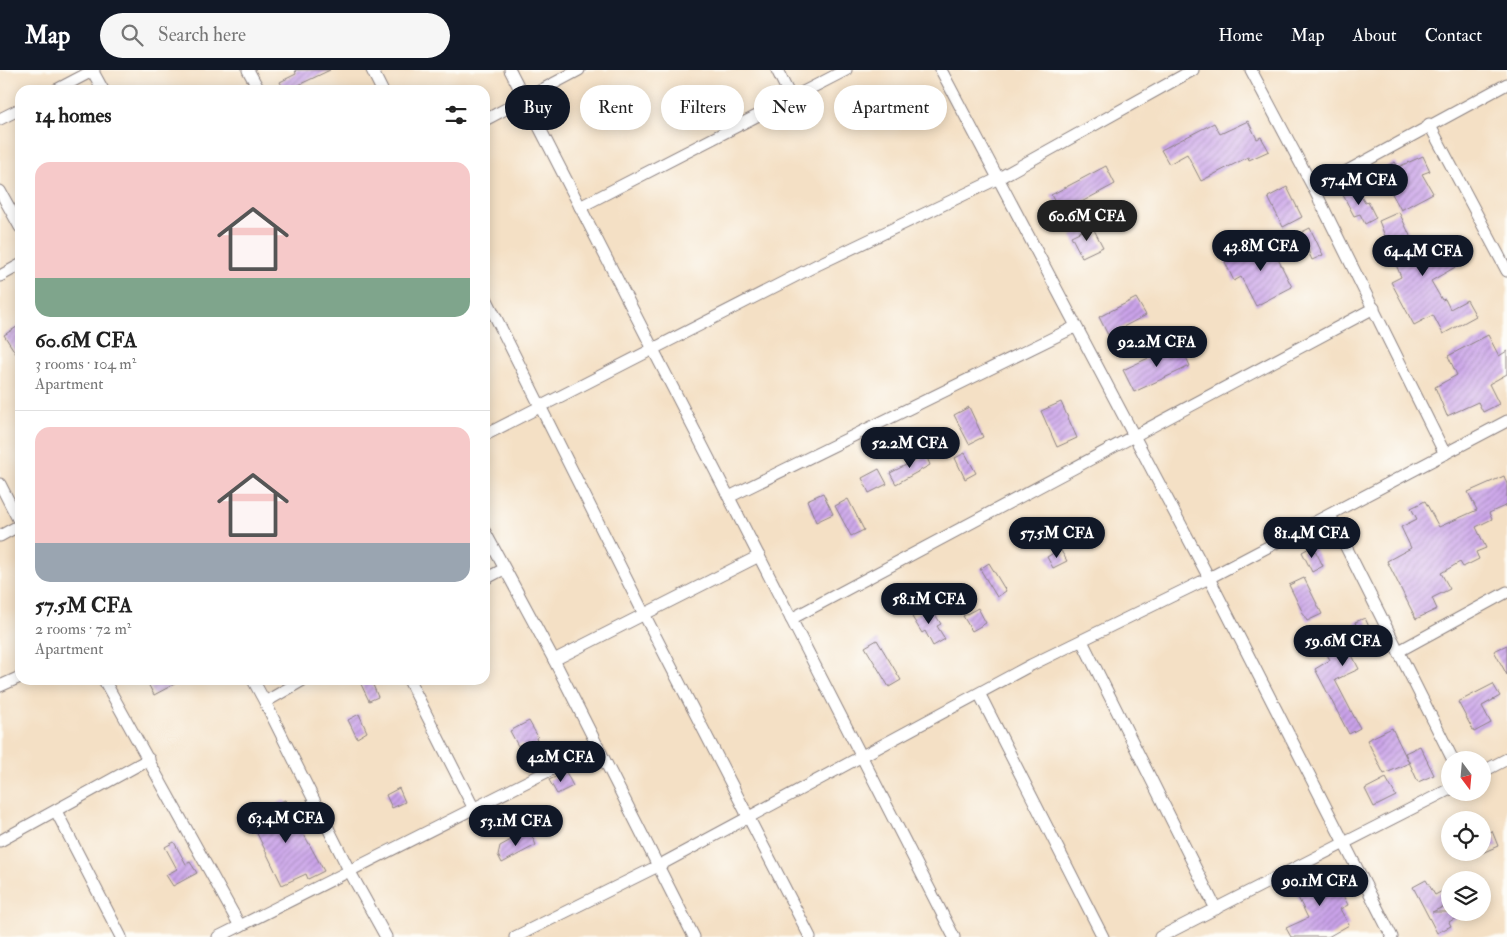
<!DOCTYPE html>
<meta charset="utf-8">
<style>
:root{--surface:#fff;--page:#f6f6f6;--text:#222;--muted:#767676;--line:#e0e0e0;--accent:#111827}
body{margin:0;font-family:"IM FELL Double Pica",serif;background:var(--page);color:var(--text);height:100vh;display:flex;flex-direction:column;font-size:19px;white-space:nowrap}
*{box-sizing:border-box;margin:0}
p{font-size:16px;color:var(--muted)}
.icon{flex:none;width:28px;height:28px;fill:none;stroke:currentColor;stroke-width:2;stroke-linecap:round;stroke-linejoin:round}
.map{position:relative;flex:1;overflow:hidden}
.sheet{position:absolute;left:15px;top:15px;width:475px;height:600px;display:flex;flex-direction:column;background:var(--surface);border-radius:15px;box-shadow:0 2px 12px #0003}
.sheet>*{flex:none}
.banner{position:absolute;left:505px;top:15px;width:475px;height:45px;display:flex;gap:10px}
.needle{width:32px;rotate:164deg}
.buttons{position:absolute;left:1441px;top:681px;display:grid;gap:10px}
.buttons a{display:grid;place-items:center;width:50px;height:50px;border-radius:50%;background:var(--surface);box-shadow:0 2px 12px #0003;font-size:25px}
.price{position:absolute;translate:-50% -42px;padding:0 11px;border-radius:18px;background:var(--accent);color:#fff;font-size:16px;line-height:32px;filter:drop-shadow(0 1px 2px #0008)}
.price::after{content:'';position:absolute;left:50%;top:30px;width:15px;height:11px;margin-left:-8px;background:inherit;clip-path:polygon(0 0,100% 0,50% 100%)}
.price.on{background:#222;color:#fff}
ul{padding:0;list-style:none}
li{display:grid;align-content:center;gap:10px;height:265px;padding:0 20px}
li+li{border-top:1px solid var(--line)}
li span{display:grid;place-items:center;height:155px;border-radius:15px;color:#555}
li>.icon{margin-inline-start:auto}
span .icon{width:90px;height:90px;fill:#fffc;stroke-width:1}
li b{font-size:21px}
h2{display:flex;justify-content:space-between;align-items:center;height:60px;padding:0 20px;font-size:21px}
.pill{padding:0 18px;border-radius:22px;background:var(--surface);box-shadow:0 2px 12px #0003;font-size:18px;line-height:45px}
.pill.on{background:var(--accent);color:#fff}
header{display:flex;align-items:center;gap:30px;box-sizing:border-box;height:70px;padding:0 25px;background:var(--accent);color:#fff}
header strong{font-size:24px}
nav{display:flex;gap:28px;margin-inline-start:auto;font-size:18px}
.search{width:350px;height:45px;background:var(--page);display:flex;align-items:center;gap:12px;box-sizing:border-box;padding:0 18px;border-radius:28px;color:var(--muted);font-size:19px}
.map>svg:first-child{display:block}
</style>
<header>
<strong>Map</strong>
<div class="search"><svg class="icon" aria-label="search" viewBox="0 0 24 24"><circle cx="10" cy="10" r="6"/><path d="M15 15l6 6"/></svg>Search here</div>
<nav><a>Home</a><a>Map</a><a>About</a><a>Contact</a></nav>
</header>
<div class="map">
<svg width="1507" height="867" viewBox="0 0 1507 867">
<defs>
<pattern id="building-hatch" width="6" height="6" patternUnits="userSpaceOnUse" patternTransform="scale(1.25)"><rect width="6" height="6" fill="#caa3e9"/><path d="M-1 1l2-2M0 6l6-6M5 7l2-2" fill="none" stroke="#a484be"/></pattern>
</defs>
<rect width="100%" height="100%" fill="#fdfcf7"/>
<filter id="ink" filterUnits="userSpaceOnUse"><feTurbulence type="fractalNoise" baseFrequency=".02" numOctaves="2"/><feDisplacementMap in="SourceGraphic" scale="10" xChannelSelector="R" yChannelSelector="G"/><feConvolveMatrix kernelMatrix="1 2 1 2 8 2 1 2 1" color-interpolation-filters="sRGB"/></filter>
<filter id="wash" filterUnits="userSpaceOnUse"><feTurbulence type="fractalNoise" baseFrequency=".0096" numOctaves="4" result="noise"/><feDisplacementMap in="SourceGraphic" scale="20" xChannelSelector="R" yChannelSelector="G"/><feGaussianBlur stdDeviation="1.12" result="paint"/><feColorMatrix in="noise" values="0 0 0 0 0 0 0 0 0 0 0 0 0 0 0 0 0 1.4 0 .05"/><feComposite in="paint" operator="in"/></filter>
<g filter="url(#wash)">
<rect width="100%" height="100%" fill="#f4e0c5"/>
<g id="blocks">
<g fill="url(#building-hatch)">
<path d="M 295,0 L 330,0 L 288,20 L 284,20 L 280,12 L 296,4 Z"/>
<path d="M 1248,51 L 1257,69 L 1261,67 L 1269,81 L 1249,90 L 1248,87 L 1201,111 L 1187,84 L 1169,94 L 1161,80 L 1214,53 L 1220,64 Z"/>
<path d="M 1423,86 L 1430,101 L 1422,104 L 1433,123 L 1401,140 L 1379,100 L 1395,92 L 1398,97 Z"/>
<path d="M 1106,96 L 1115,114 L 1061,143 L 1051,125 Z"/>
<path d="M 1287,117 L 1302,147 L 1283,157 L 1268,127 Z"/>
<path d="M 1355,117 L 1365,133 L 1368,132 L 1376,148 L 1365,154 L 1360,144 L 1354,146 L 1343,125 Z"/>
<path d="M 1399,142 L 1419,185 L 1446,171 L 1459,195 L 1431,211 L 1442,230 L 1445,229 L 1450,239 L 1467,230 L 1476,246 L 1443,264 L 1433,245 L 1414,255 L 1391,212 L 1401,207 L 1379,151 Z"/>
<path d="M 1092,156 L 1103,177 L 1082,187 L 1071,166 Z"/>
<path d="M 1310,158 L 1323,185 L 1312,190 L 1300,163 Z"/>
<path d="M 1273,168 L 1282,187 L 1278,189 L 1292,217 L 1256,236 L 1241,207 L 1234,211 L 1225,192 Z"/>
<path d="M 1136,228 L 1146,245 L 1108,265 L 1099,247 Z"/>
<path d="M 20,255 L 20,290 L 4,265 Z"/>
<path d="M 1488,265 L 1499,286 L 1507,281 L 1507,304 L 1489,314 L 1499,334 L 1483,342 L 1478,332 L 1447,346 L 1435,317 L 1457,305 L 1448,286 Z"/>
<path d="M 1180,273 L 1190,296 L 1134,322 L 1123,300 Z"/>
<path d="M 1061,332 L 1077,368 L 1057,377 L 1041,341 Z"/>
<path d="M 969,337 L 983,367 L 969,374 L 954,345 Z"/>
<path d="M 965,383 L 976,403 L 965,409 L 955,388 Z"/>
<path d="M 926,385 L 930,395 L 896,414 L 890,403 Z"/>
<path d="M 879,399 L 887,414 L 869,423 L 862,408 Z"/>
<path d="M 1504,406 L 1507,414 L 1507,435 L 1489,443 L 1492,449 L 1476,457 L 1486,478 L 1476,482 L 1479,489 L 1463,497 L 1460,492 L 1441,503 L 1450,519 L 1432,528 L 1437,539 L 1416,549 L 1387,491 L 1411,478 L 1401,457 L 1417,449 L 1411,438 L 1425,431 L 1439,457 L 1477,440 L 1468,422 Z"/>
<path d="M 823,423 L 833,444 L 816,452 L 807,430 Z"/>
<path d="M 848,429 L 864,460 L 851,466 L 835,436 Z"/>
<path d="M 1313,476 L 1323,496 L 1312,502 L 1302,482 Z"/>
<path d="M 1060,479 L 1067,491 L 1053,498 L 1047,487 Z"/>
<path d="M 989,493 L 1006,521 L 997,527 L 980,499 Z"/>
<path d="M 1304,508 L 1322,544 L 1307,551 L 1289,515 Z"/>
<path d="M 930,536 L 941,554 L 937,556 L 945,569 L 933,576 L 925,561 L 922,563 L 912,547 Z"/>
<path d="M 978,538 L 986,553 L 972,561 L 963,546 Z"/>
<path d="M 1365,548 L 1374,568 L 1349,579 L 1359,599 L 1335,610 L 1360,658 L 1349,664 L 1315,599 L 1330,590 L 1321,573 L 1356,555 L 1355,552 Z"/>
<path d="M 877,570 L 901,610 L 889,617 L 865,577 Z"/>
<path d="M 1507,575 L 1507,605 L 1494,581 Z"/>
<path d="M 146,610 L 182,610 L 154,625 Z"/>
<path d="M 359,610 L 371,610 L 378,627 L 369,631 Z"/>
<path d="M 1493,614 L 1500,626 L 1482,636 L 1491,653 L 1474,662 L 1458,632 Z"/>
<path d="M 359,644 L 367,662 L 357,668 L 348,650 Z"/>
<path d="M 529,651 L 538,667 L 536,668 L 538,674 L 525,681 L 522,674 L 518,676 L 510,661 Z"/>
<path d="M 1392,658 L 1409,693 L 1384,704 L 1367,670 Z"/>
<path d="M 1420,676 L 1434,705 L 1418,712 L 1405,683 Z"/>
<path d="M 566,702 L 573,716 L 557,724 L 549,710 Z"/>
<path d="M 1386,708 L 1396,726 L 1374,737 L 1365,719 Z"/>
<path d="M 399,718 L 405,732 L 392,738 L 386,725 Z"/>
<path d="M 285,730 L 324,801 L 308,809 L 306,804 L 282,815 L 249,747 Z"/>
<path d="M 529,760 L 536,775 L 502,793 L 498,785 L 500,776 Z"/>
<path d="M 1492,761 L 1498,776 L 1482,783 L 1482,765 Z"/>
<path d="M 174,772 L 186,794 L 190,792 L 197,803 L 173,816 L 166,805 L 177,799 L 165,777 Z"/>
<path d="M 1329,798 L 1348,835 L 1340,839 L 1349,855 L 1328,867 L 1291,867 L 1286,858 L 1308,848 L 1293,817 Z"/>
<path d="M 1426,810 L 1435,825 L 1450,817 L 1450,834 L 1432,842 L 1466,842 L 1449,852 L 1451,856 L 1437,863 L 1413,817 Z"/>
</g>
</g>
</g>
<g filter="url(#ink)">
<use href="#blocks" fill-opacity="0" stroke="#8b8180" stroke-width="1"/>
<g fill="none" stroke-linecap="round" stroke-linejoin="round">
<g stroke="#8b8180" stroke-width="13">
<g id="street">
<path d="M 92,0 L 103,20"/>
<path d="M 248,0 L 259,20"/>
<path d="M 372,0 L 382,20"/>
<path d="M 510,0 L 954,867"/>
<path d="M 777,0 L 791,28"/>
<path d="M 941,0 L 1209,508 L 1392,867"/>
<path d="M 1251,0 L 1314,119 L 1445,384"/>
<path d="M 56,20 L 94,0"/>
<path d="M 0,49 L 20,39"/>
<path d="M 485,50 L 579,0"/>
<path d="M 1429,54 L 1507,201"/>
<path d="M 1314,119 L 1507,14"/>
<path d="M 0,121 L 20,157"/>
<path d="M 580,137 L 846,0"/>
<path d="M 0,206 L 20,195"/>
<path d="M 485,226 L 644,544 L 810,867"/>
<path d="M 485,365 L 817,195 L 999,108 L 1193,0"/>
<path d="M 0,414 L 20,453"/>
<path d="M 729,427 L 1075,257"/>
<path d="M 1330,445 L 1453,690"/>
<path d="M 485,462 L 554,590 L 694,867"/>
<path d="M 0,466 L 20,455"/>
<path d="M 485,509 L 504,499"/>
<path d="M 791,549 L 1374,238"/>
<path d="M 1082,571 L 1216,839"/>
<path d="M 1399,581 L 1507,522"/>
<path d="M 554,590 L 759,486"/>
<path d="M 104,610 L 240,856"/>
<path d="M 253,610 L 265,632"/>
<path d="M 303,610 L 265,632 L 350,802 L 386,867"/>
<path d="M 409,610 L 474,739"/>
<path d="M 0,616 L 20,607"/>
<path d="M 980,625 L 1103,867"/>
<path d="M 1482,702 L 1507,689"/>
<path d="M 56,741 L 121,867"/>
<path d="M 0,771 L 149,689"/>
<path d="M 218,867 L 598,676"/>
<path d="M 515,867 L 658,796 L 1031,595 L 1209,508 L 1507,351"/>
<path d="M 1160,867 L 1450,719"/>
</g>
</g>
<use href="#street" stroke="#fff" stroke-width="11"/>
</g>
</g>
</svg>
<div class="buttons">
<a><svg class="needle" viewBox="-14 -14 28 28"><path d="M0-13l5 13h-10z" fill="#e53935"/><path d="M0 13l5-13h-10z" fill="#767676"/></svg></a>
<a><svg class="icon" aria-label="locate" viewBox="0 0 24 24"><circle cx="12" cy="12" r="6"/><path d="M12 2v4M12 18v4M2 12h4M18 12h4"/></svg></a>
<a><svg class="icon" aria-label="layers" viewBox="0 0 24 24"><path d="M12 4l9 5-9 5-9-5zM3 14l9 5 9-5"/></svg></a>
</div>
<b class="price" style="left:1359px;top:136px">57.4M CFA</b>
<b class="price on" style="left:1087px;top:172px">60.6M CFA</b>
<b class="price" style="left:1261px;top:202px">43.8M CFA</b>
<b class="price" style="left:1423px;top:207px">64.4M CFA</b>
<b class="price" style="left:1157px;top:298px">92.2M CFA</b>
<b class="price" style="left:910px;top:399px">52.2M CFA</b>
<b class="price" style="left:1057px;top:489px">57.5M CFA</b>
<b class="price" style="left:1312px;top:489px">81.4M CFA</b>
<b class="price" style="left:929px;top:555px">58.1M CFA</b>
<b class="price" style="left:1343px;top:597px">59.6M CFA</b>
<b class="price" style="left:561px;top:713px">42M CFA</b>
<b class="price" style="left:286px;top:774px">63.4M CFA</b>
<b class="price" style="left:516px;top:777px">53.1M CFA</b>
<b class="price" style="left:1320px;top:837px">90.1M CFA</b>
<div class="banner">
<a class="pill on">Buy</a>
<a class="pill">Rent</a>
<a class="pill">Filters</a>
<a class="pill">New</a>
<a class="pill">Apartment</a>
</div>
<section class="sheet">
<h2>14 homes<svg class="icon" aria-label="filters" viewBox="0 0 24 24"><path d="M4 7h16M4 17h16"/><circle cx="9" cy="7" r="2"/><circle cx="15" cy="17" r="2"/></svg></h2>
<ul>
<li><span style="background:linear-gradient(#f6c9c9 75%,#7fa58c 0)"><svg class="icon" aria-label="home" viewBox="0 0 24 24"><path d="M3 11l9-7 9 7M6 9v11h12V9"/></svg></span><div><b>60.6M CFA</b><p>3 rooms · 104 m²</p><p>Apartment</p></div></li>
<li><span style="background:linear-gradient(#f6c9c9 75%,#9aa5b1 0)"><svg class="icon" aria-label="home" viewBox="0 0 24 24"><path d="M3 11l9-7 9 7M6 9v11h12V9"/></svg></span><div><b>57.5M CFA</b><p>2 rooms · 72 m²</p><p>Apartment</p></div></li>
</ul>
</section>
</div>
